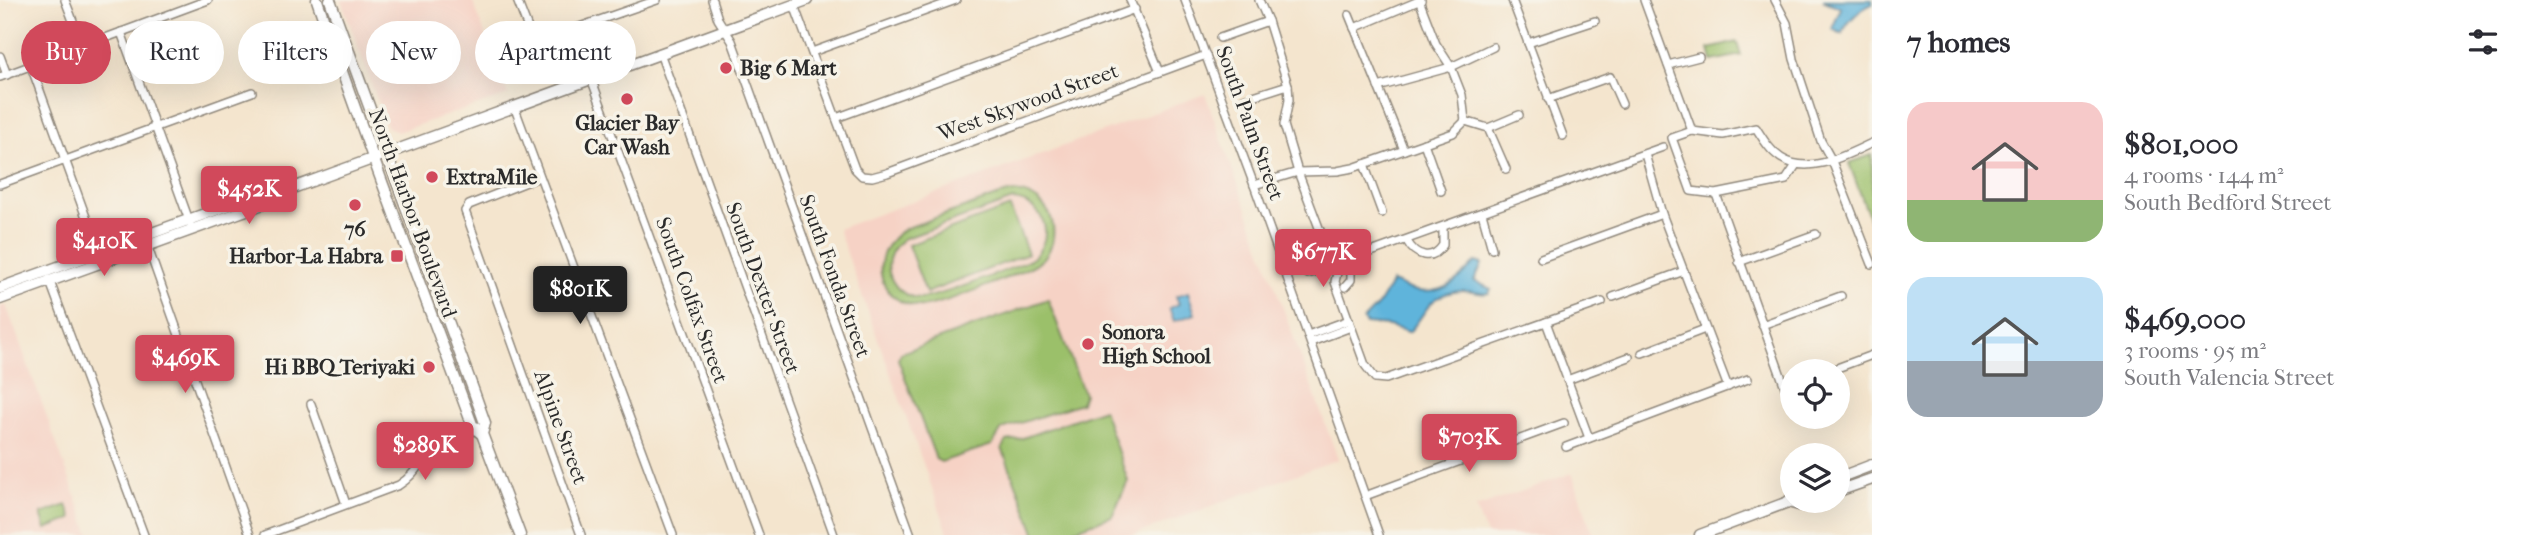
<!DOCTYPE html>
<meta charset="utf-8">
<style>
:root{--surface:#fff;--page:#f7f7f7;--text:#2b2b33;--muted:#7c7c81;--accent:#d1495b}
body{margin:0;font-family:"IM FELL French Canon",serif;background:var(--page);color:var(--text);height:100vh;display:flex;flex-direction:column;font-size:26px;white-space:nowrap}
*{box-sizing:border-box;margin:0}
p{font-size:23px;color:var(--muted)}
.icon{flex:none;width:38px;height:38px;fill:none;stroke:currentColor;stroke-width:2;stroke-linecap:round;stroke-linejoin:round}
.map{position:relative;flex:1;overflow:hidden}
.drawer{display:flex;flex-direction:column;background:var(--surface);width:665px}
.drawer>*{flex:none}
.top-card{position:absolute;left:21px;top:21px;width:665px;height:63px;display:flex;gap:14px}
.controls{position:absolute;left:1780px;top:359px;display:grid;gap:14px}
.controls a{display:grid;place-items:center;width:70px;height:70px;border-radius:50%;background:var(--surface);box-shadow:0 7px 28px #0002;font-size:35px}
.price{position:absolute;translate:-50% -60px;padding:0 16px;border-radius:7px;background:var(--accent);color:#fff;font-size:23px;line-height:46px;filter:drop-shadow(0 2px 4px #0008)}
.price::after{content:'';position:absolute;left:50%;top:42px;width:21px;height:16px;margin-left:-10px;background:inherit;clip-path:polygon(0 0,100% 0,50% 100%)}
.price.current{background:#222;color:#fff}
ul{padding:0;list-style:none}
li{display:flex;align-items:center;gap:21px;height:175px;padding:0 35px}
li span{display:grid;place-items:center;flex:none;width:196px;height:140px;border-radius:21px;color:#555}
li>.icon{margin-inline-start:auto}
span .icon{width:84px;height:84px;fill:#fffc;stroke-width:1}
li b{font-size:30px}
h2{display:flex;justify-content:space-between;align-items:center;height:84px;padding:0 35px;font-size:30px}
.pill{padding:0 24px;border-radius:32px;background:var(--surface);box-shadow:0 7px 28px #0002;font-size:24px;line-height:63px}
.pill.current{background:var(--accent);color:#fff}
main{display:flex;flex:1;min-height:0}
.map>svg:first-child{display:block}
</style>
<main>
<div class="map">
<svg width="1872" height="535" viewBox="0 0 1872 535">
<rect width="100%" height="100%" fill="#f7f3e8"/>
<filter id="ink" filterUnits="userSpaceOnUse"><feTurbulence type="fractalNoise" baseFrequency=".0143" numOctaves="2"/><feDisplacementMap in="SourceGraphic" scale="14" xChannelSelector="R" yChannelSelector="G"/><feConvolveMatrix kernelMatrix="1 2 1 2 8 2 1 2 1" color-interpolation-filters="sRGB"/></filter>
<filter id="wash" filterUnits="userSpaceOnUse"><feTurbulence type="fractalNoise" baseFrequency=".00686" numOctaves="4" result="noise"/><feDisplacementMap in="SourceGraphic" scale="28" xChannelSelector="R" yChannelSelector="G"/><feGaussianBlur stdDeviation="1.57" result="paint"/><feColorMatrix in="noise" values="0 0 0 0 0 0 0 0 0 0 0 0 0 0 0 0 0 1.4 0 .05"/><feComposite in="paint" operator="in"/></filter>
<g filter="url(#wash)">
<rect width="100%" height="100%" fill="#f4e5ce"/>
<g fill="#f6d2c5">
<path d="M 341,0 L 472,0 L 508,95 L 397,132 L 387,126 Z"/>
<path d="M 1205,94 L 1338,459 L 1133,535 L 949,535 L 838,229 Z"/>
<path d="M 6,305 L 90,535 L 0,535 L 0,307 Z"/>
<path d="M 1572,473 L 1593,535 L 1486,535 L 1476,508 Z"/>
</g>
<g fill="#9bc06b" stroke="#63764b" stroke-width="2" fill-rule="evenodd">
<path d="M 1737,42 L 1741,55 L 1712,61 L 1709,49 Z"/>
<path d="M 1872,155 L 1872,225 L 1849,163 Z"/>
<path d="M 1013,192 C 1028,193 1041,200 1049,213 C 1056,227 1055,246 1044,258 C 1033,270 945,303 926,306 C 917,307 908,305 900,301 C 869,283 878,242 907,228 L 1000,195 ZM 1013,200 C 1044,203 1056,236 1033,258 C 1019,266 934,299 920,298 C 905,298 892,286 889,272 C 886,258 893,248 903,239 Z"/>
<path d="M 1010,207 L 1028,254 L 926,293 L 908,245 Z"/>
<path d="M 1048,299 L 1084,394 L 1081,403 L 1002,429 L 992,445 L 941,462 L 936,459 L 898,359 L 901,353 Z"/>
<path d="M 1103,409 L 1128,481 L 1112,516 L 1060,535 L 1036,535 L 1002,448 L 1006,441 L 1020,439 Z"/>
<path d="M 67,505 L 72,519 L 46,529 L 41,514 Z"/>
</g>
<g fill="#5fb4db" stroke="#457083" stroke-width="2">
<path d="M 1823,0 L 1872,0 L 1872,4 C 1858,10 1847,22 1842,34 L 1832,29 L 1841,8 Z"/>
<path d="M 1475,262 L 1482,264 L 1474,281 L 1491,289 L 1489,293 C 1480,295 1471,290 1461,291 C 1426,294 1428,313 1409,332 L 1389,326 L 1366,324 L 1363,320 L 1378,305 L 1392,282 C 1399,284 1405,288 1412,290 C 1439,297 1458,282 1475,262 Z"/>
<path d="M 1188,292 L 1195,314 L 1174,321 L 1169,308 L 1179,304 L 1176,296 Z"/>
</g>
</g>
<g filter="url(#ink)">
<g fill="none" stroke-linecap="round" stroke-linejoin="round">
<g stroke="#90887c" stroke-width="10">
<g id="street">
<path d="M 65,0 L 83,47"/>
<path d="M 517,0 L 531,36 L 536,40 L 542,40 L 657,0"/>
<path d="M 712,0 L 718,19 L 732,41 L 911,535"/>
<path d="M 1130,0 L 1160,72"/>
<path d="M 1185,0 L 1254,185 L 1379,535"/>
<path d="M 1259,0 L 1268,21 L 1288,85 L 1289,100 L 1284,125 L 1298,172 L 1321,233"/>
<path d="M 1419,0 L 1436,44 L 1451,67 L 1462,95 L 1465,121"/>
<path d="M 1512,0 L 1563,136"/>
<path d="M 1644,0 L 1692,131"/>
<path d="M 1775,0 L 1787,23 L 1794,59 L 1821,141 L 1832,161 L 1872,264"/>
<path d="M 794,5 L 855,169 L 862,176 L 872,177 L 887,173 L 1206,55"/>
<path d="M 1349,15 L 1404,150"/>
<path d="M 1354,28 L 1421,0"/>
<path d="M 121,32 L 190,223"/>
<path d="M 1220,38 L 1268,21"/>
<path d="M 1528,43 L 1595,21"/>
<path d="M 812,52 L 956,0"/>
<path d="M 660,53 L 834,535"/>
<path d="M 0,56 L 7,75"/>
<path d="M 1668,65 L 1699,57"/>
<path d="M 31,66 L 99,253"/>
<path d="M 0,77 L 208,0"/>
<path d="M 591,78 L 759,535"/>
<path d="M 1378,87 L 1451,67 L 1493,47"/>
<path d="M 1244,99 L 1288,85"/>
<path d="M 1548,99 L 1610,77 L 1622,104"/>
<path d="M 514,106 L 673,535"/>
<path d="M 836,118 L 1135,9"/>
<path d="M 1465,121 L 1488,128 L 1506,169"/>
<path d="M 1488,128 L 1519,115"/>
<path d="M 1424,143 L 1441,191"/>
<path d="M 1645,154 L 1662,214 L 1728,387"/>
<path d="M 1364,164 L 1382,213"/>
<path d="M 1796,165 L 1786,180 L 1716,194 L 1691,191 L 1672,138 L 1692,131 L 1723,135 L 1756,128 C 1763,139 1770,151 1781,158 C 1809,176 1846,155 1872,143"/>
<path d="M 539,177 L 469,205 L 465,211 L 581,535"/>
<path d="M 0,184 L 252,92"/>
<path d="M 1254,185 L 1298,172 L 1337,171 L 1353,168 L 1453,133 L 1465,121"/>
<path d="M 1716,194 L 1785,387 L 1792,384"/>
<path d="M 1482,213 L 1492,249"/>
<path d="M 1407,241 C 1415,256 1432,262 1443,245 L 1443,227"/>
<path d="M 147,245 L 250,535"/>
<path d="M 1541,258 L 1662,214"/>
<path d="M 1739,262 L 1816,234"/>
<path d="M 1308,274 L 1330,267 L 1338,268"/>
<path d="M 49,279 L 144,535"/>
<path d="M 1345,287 L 1351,280 L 1351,260"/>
<path d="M 1613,297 L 1684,271"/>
<path d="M 1602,302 L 1386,379 L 1375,378 L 1365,365 L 1335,282 L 1338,268 L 1349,260 L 1663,147"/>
<path d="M 1546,322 L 1589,438"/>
<path d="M 1762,325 L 1841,296"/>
<path d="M 1308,335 L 1349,320"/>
<path d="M 1311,342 L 1351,327"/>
<path d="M 1642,353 L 1705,329"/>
<path d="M 1829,371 L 1872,355"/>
<path d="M 1567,380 L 1629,357"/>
<path d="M 311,404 L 346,504"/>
<path d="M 1566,447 L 1748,379"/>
<path d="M 1365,496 L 1564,423"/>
<path d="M 265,535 L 399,485 C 415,475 420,462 432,448 C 442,435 462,431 477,426"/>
</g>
</g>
<g stroke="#90887c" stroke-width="13">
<g id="secondary">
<path d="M 0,288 L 260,194 L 280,190"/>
<path d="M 0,299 L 263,204 L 290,189 L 807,0"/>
<path d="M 1838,478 L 1872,465"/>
<path d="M 1838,491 L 1872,479"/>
<path d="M 1788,502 L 1799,505 L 1811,500"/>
<path d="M 1700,535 L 1788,502 L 1792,497"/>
</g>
</g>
<g stroke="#90887c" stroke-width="13">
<g id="primary">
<path d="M 317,0 C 366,144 421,285 473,427 L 482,434"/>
<path d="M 330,0 L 473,389 L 485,423 L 482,434 L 520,535"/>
</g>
</g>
<use href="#street" stroke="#fff" stroke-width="7"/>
<use href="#secondary" stroke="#fff" stroke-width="10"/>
<use href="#primary" stroke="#fff" stroke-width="10"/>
</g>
</g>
<g fill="#d1495b" stroke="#f7f3e8" stroke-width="2.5">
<circle cx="726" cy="68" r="7"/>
<circle cx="627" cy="99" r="7"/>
<circle cx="432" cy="177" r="7"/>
<circle cx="355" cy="205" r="7"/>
<rect x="390" y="249" width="14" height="14" rx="3.5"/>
<circle cx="1088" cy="344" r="7"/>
<circle cx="429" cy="367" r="7"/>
</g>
<g text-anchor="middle" stroke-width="7" stroke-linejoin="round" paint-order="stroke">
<g font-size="21" font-weight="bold" fill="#2b2b2b" stroke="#f7f3e8" text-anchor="start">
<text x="740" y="75">Big 6 Mart</text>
<text x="627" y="130" text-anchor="middle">Glacier Bay<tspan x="627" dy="24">Car Wash</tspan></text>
<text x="446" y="184">ExtraMile</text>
<text x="355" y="236" text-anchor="middle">76</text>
<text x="383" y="263" text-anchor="end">Harbor-La Habra</text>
<text x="1102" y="339">Sonora<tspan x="1102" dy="24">High School</tspan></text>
<text x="415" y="374" text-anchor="end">Hi BBQ Teriyaki</text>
</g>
<g font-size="21" fill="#2b2b2b" stroke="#f7f3e8">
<text transform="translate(1028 102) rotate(-20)" y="7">West Skywood Street</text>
<text transform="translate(1250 123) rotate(70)" y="7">South Palm Street</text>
<text transform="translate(413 213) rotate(70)" y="7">North Harbor Boulevard</text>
<text transform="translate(835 276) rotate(70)" y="7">South Fonda Street</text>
<text transform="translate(763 288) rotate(70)" y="7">South Dexter Street</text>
<text transform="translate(692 300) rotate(70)" y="7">South Colfax Street</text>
<text transform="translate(561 427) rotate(70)" y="7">Alpine Street</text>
</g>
</g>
</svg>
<div class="controls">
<a><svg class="icon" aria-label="locate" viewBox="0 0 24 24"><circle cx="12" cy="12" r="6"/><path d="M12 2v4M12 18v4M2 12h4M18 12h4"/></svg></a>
<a><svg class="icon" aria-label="layers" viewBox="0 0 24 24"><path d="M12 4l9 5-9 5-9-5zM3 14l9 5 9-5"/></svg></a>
</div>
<b class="price" style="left:249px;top:226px">$452K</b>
<b class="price" style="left:104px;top:278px">$410K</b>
<b class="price" style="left:1323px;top:289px">$677K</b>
<b class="price current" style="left:580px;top:326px">$801K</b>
<b class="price" style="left:185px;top:395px">$469K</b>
<b class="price" style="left:1469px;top:474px">$703K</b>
<b class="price" style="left:425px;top:482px">$289K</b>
<div class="top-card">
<a class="pill current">Buy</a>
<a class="pill">Rent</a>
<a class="pill">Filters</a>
<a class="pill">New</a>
<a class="pill">Apartment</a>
</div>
</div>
<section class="drawer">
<h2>7 homes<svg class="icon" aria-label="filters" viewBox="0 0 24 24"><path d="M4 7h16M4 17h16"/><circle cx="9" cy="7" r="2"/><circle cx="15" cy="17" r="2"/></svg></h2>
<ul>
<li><span style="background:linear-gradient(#f6c9c9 70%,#8fb573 0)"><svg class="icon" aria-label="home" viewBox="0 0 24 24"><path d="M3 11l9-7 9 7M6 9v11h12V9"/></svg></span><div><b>$801,000</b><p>4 rooms · 144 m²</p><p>South Bedford Street</p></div></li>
<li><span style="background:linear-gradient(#bfe0f5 60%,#9aa5b1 0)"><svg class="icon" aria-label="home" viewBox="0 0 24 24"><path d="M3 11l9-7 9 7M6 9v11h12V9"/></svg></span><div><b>$469,000</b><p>3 rooms · 95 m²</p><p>South Valencia Street</p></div></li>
</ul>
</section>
</main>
